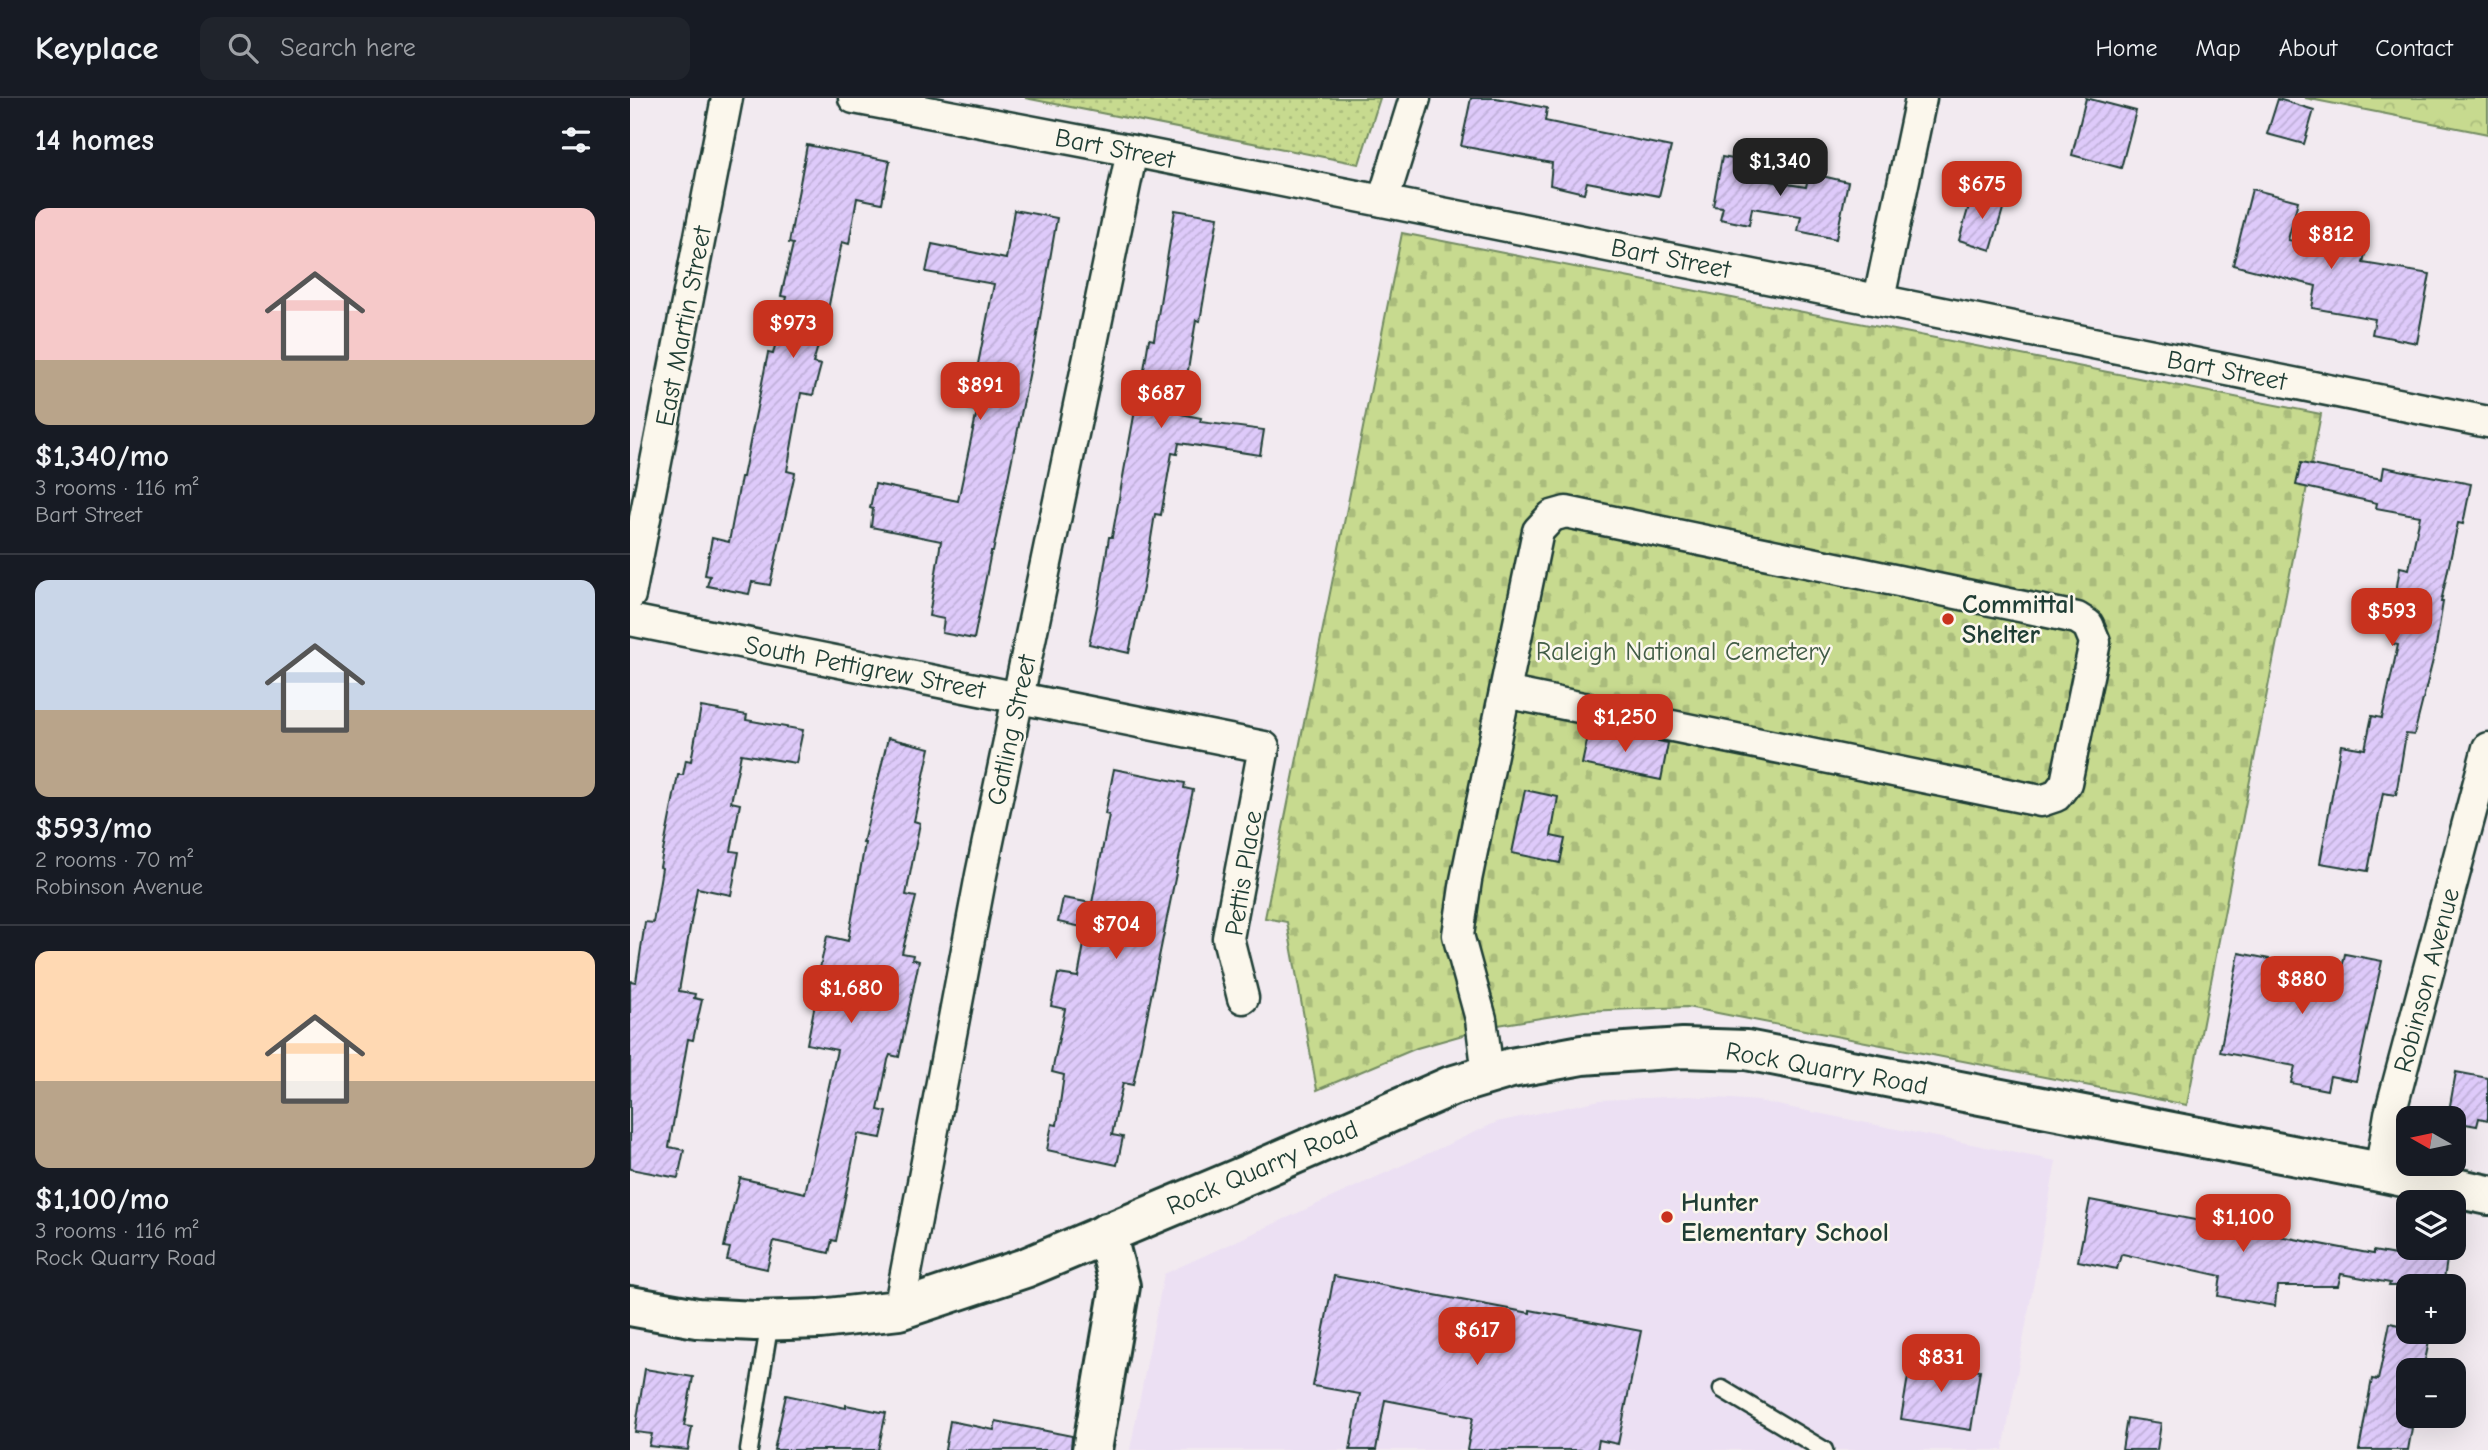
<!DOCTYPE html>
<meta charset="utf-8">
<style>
:root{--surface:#171b24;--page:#20242c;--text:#f1f3f6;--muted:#9ea1a6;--line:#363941;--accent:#c8321e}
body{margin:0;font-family:"Comic Neue",sans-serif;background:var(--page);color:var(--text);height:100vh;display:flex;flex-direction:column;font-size:26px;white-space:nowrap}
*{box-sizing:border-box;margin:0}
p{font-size:23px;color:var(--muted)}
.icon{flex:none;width:38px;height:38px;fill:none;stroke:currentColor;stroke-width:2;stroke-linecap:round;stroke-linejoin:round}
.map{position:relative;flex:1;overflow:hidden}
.panel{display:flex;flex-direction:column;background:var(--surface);width:630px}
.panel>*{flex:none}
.needle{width:46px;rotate:279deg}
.buttons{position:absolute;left:1766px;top:1008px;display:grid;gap:14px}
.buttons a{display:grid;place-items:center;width:70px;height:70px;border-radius:14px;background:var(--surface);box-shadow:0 7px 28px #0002;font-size:35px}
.price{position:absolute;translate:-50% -60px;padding:0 16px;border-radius:14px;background:var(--accent);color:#fff;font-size:23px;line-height:46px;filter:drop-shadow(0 2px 4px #0008)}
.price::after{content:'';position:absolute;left:50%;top:42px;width:21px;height:16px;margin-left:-10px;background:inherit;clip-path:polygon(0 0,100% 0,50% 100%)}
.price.current{background:#222;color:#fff}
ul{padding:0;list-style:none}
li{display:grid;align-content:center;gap:14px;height:371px;padding:0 35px}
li+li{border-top:2px solid var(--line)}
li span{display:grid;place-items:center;height:217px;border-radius:14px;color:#555}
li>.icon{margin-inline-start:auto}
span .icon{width:126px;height:126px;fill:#fffc;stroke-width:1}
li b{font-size:30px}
h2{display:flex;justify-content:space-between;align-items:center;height:84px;padding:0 35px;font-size:30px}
header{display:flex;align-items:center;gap:42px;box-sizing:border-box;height:98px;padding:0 35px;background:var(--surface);border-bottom:2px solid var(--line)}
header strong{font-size:33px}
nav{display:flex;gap:38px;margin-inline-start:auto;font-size:24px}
.search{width:490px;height:63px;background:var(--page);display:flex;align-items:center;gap:18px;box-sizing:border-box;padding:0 24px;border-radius:14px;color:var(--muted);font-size:26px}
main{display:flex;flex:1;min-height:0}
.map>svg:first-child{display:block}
</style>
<header>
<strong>Keyplace</strong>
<div class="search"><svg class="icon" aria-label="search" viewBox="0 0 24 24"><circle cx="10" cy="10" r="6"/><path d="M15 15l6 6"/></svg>Search here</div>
<nav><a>Home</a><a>Map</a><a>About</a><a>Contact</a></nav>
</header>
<main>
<section class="panel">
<h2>14 homes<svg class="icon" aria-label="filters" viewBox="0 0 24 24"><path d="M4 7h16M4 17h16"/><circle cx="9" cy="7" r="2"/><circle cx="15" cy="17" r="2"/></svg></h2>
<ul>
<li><span style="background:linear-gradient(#f6c9c9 70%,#b9a48a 0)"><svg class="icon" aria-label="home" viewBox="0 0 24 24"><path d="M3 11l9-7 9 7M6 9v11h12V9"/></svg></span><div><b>$1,340/mo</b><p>3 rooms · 116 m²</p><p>Bart Street</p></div></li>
<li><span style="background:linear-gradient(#c9d6e8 60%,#b9a48a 0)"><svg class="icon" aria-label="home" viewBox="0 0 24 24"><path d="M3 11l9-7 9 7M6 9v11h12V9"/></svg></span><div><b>$593/mo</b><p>2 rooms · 70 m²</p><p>Robinson Avenue</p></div></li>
<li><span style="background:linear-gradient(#ffd9b3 60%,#b9a48a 0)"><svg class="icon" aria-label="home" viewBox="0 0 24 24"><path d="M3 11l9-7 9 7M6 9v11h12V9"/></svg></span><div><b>$1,100/mo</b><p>3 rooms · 116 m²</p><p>Rock Quarry Road</p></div></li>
</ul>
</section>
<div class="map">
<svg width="1858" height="1352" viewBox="0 0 1858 1352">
<defs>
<pattern id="forest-crowns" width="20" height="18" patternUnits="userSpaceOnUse" patternTransform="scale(1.75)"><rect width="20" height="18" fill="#c7da8f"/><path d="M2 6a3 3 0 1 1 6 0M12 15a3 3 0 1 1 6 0" fill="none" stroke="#aabc7c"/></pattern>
<pattern id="cemetery-stones" width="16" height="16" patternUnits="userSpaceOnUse" patternTransform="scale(1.75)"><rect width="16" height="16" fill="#c7da8f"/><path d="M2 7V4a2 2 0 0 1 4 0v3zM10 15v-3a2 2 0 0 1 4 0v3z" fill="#aabc7c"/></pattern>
<pattern id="park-dots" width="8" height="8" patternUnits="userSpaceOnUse" patternTransform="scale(1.75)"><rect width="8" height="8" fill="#c7da8f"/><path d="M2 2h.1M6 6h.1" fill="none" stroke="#aabc7c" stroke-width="1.8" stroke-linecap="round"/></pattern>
<pattern id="building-hatch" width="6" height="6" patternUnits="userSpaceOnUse" patternTransform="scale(1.75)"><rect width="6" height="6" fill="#decafa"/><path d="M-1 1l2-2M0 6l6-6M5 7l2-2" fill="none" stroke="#beaed7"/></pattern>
</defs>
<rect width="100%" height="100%" fill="#f2eaf0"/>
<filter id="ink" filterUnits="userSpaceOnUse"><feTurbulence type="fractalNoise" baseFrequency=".0143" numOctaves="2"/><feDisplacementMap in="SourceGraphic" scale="14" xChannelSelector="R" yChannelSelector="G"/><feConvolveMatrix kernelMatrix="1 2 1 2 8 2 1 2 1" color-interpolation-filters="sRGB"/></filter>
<g filter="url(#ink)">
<path fill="#ece0f3" d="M 1060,998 L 1128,1003 L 1426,1063 L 1373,1352 L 500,1352 L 534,1176 L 867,1024 L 970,1002 Z"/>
<path fill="url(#forest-crowns)" stroke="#738c62" stroke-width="2" d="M 1675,0 L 1858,0 L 1858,36 Z"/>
<path fill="url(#cemetery-stones)" stroke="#738c62" stroke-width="2" d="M 772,135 L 1691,316 L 1557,1007 L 1057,909 L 954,913 L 868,927 L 787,950 L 687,992 L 657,824 L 635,820 Z"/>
<path fill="url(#park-dots)" stroke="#738c62" stroke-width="2" d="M 395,0 L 750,0 L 729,66 Z"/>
<g fill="url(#building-hatch)" stroke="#1f3d34" stroke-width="2">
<path d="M 841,0 L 866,0 L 917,10 L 915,23 L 1041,49 L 1029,98 L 957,84 L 954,95 L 920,87 L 922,65 L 831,48 Z"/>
<path d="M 1456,0 L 1506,13 L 1491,70 L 1442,57 Z"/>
<path d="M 1648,1 L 1684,12 L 1674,46 L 1637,36 Z"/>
<path d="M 177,47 L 260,63 L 252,105 L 227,100 L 219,146 L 212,144 L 196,221 L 183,265 L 191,267 L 183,297 L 171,295 L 157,373 L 165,375 L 140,487 L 122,484 L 119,496 L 77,488 L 80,478 L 75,477 L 82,440 L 99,444 L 111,379 L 113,379 L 138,255 L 143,256 L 157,199 L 151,198 L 163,146 L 159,145 Z"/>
<path d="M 1092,59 L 1131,66 L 1127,81 L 1176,89 L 1179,75 L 1218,84 L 1206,141 L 1168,133 L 1171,118 L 1122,110 L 1119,127 L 1090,121 L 1093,109 L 1083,108 Z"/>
<path d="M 1622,91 L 1668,103 L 1658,142 L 1735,156 L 1733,165 L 1800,176 L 1787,245 L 1742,236 L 1745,221 L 1682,210 L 1686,188 L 1603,167 Z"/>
<path d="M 1343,94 L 1375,104 L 1361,152 L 1329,142 Z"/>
<path d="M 384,112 L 427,120 L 406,243 L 363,454 L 361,454 L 344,541 L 312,535 L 314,521 L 299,518 L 311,443 L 241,429 L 243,411 L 240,410 L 245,386 L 328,403 L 347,313 L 327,309 L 335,268 L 347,271 L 364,186 L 296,174 L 302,146 L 376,161 Z"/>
<path d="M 545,112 L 588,119 L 570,223 L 566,222 L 551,316 L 571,320 L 570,324 L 634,332 L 630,357 L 549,345 L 547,356 L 542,355 L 531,417 L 525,416 L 513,490 L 499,555 L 459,546 L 471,490 L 479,439 L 482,439 L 506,307 L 508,308 L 519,241 L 524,242 Z"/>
<path d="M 1671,365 L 1752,381 L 1754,369 L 1841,386 L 1833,426 L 1828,425 L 1811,504 L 1813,504 L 1805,554 L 1784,637 L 1776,636 L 1766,697 L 1753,695 L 1738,773 L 1690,765 L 1711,647 L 1735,651 L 1742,618 L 1752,620 L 1768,547 L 1763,546 L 1770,508 L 1764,507 L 1770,469 L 1779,471 L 1790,418 L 1746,410 L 1747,405 L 1666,387 Z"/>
<path d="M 71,609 L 117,617 L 116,622 L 173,632 L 166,665 L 111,656 L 101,704 L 110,706 L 101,753 L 109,754 L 101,797 L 67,790 L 49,893 L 65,896 L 64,900 L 72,902 L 63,942 L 58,941 L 39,1049 L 54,1052 L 48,1080 L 0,1071 L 0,883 L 6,884 L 15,824 L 23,825 L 32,770 L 30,769 L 48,677 L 53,677 L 56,662 L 61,663 Z"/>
<path d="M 960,629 L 1038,645 L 1031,682 L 952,666 Z"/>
<path d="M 258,640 L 300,650 L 284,723 L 290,725 L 276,797 L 286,799 L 272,855 L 283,857 L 282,861 L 289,863 L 269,959 L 260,957 L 258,962 L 248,1012 L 257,1014 L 251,1040 L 228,1036 L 206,1143 L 202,1142 L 199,1155 L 144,1143 L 137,1171 L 97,1162 L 100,1150 L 94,1149 L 110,1080 L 175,1095 L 207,952 L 177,946 L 189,886 L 188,879 L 197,838 L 218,843 L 235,745 L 233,745 Z"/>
<path d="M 484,671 L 555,685 L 554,690 L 563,692 L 503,987 L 493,985 L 487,1012 L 482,1037 L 493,1039 L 487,1067 L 417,1052 L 422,1026 L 427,1027 L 434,977 L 422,974 L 435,911 L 421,908 L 428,876 L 448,879 L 457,830 L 428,824 L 433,800 L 462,805 L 479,717 L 475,716 Z"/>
<path d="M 895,692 L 928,699 L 921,738 L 935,741 L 930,765 L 882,755 Z"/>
<path d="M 1609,855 L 1711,875 L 1715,856 L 1752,863 L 1726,983 L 1700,978 L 1697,992 L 1661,985 L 1665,968 L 1590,954 Z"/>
<path d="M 1826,974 L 1858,980 L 1858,1022 L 1849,1020 L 1847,1028 L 1824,1024 L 1824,1020 L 1820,1020 L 1822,1014 L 1819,1013 Z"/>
<path d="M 1460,1102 L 1743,1156 L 1743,1153 L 1788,1161 L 1790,1150 L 1818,1155 L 1813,1188 L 1759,1188 L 1760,1185 L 1711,1176 L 1708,1188 L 1647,1188 L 1645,1208 L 1588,1198 L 1591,1178 L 1493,1156 L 1491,1157 L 1487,1171 L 1448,1163 Z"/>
<path d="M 704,1178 L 900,1215 L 900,1212 L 1011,1233 L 988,1346 L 969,1342 L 967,1352 L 837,1352 L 843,1319 L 755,1302 L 746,1352 L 720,1352 L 730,1296 L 683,1288 Z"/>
<path d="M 1760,1225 L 1778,1229 L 1778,1234 L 1801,1234 L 1793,1272 L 1778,1272 L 1779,1318 L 1777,1329 L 1782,1330 L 1778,1352 L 1729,1352 L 1742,1281 L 1748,1282 Z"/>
<path d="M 1281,1260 L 1350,1272 L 1341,1332 L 1271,1321 Z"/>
<path d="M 15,1271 L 63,1279 L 54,1328 L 62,1329 L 58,1352 L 19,1348 L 22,1336 L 5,1334 Z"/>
<path d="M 156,1297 L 216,1310 L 216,1307 L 256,1315 L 248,1352 L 144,1352 Z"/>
<path d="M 1497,1320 L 1531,1325 L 1527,1352 L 1492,1352 Z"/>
<path d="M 320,1323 L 364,1332 L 366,1323 L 442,1338 L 441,1352 L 315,1352 Z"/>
</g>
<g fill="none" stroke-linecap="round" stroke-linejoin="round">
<g stroke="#1f3d34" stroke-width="21">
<g id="lane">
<path d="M 1092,1291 L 1194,1352"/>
<path d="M 119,1352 L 140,1223"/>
</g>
</g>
<g stroke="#1f3d34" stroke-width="35">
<g id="street">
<path d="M 224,0 L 462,45 L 1858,324"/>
<path d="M 753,103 L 785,0"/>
<path d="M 1249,201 L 1291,0"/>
<path d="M 0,497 L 97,0"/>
<path d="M 0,522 L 634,649 L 598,840 L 613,900"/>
<path d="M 858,976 L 851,921 L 828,837 L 836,782 L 908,433 L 922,418 L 936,414 L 1447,520 L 1458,527 L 1465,544 L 1436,685 L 1426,698 L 1411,703 L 875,594"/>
<path d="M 1750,1074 L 1760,1016 L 1858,650"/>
<path d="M 269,1212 L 351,777 L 502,53"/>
</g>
</g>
<g stroke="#1f3d34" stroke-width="44">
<g id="secondary">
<path d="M 0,1208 L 67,1220 L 125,1223 L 190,1221 L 269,1212 L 395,1170 L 619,1076 L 821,988 L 881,970 L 952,957 L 1053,950 L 1116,952 L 1750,1074 L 1858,1097"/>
<path d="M 462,1352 L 490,1188 L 476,1135"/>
</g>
</g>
<use href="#lane" stroke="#fbf7ec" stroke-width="16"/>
<use href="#street" stroke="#fbf7ec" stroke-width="30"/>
<use href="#secondary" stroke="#fbf7ec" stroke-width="38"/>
</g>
</g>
<g fill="#c8321e" stroke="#fbf7ec" stroke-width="2.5">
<circle cx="1318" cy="521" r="7"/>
<circle cx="1037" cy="1119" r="7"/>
</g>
<g text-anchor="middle" stroke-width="5" stroke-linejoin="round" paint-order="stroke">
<g font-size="26" fill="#1f3d34" stroke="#fbf7ec">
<text transform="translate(485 50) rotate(11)" y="9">Bart Street</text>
<text transform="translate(1041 160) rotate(11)" y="9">Bart Street</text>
<text transform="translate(53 228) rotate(-79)" y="9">East Martin Street</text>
<text transform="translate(1597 272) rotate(11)" y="9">Bart Street</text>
<text transform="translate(235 569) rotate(11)" y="9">South Pettigrew Street</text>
<text transform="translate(381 632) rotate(-78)" y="9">Gatling Street</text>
<text transform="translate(613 775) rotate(-81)" y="9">Pettis Place</text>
<text transform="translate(1796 882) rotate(-75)" y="9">Robinson Avenue</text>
<text transform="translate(1197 970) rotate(10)" y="9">Rock Quarry Road</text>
<text transform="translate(632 1069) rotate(-23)" y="9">Rock Quarry Road</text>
</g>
<g font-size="26" font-weight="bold" fill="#1f3d34" stroke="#fbf7ec" text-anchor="start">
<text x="1332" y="515">Committal<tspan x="1332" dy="30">Shelter</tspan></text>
<text x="1051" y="1113">Hunter<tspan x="1051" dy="30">Elementary School</tspan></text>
</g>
<g font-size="26" fill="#415c46" stroke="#fbf7ec">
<text x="1053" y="562">Raleigh National Cemetery</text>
</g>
</g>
</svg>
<div class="buttons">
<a><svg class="needle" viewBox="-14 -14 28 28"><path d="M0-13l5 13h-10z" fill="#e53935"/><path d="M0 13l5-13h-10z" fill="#9ea1a6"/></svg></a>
<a><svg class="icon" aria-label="layers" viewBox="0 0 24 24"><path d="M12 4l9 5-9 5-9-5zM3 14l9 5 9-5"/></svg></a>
<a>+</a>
<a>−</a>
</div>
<b class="price current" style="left:1150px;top:100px">$1,340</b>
<b class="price" style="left:1352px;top:123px">$675</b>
<b class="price" style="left:1701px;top:173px">$812</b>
<b class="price" style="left:163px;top:262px">$973</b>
<b class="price" style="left:350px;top:324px">$891</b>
<b class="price" style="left:531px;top:332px">$687</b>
<b class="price" style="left:1762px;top:550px">$593</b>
<b class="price" style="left:995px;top:656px">$1,250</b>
<b class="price" style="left:486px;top:863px">$704</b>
<b class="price" style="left:1672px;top:918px">$880</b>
<b class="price" style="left:221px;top:927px">$1,680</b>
<b class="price" style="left:1613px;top:1156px">$1,100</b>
<b class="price" style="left:847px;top:1269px">$617</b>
<b class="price" style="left:1311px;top:1296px">$831</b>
</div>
</main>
